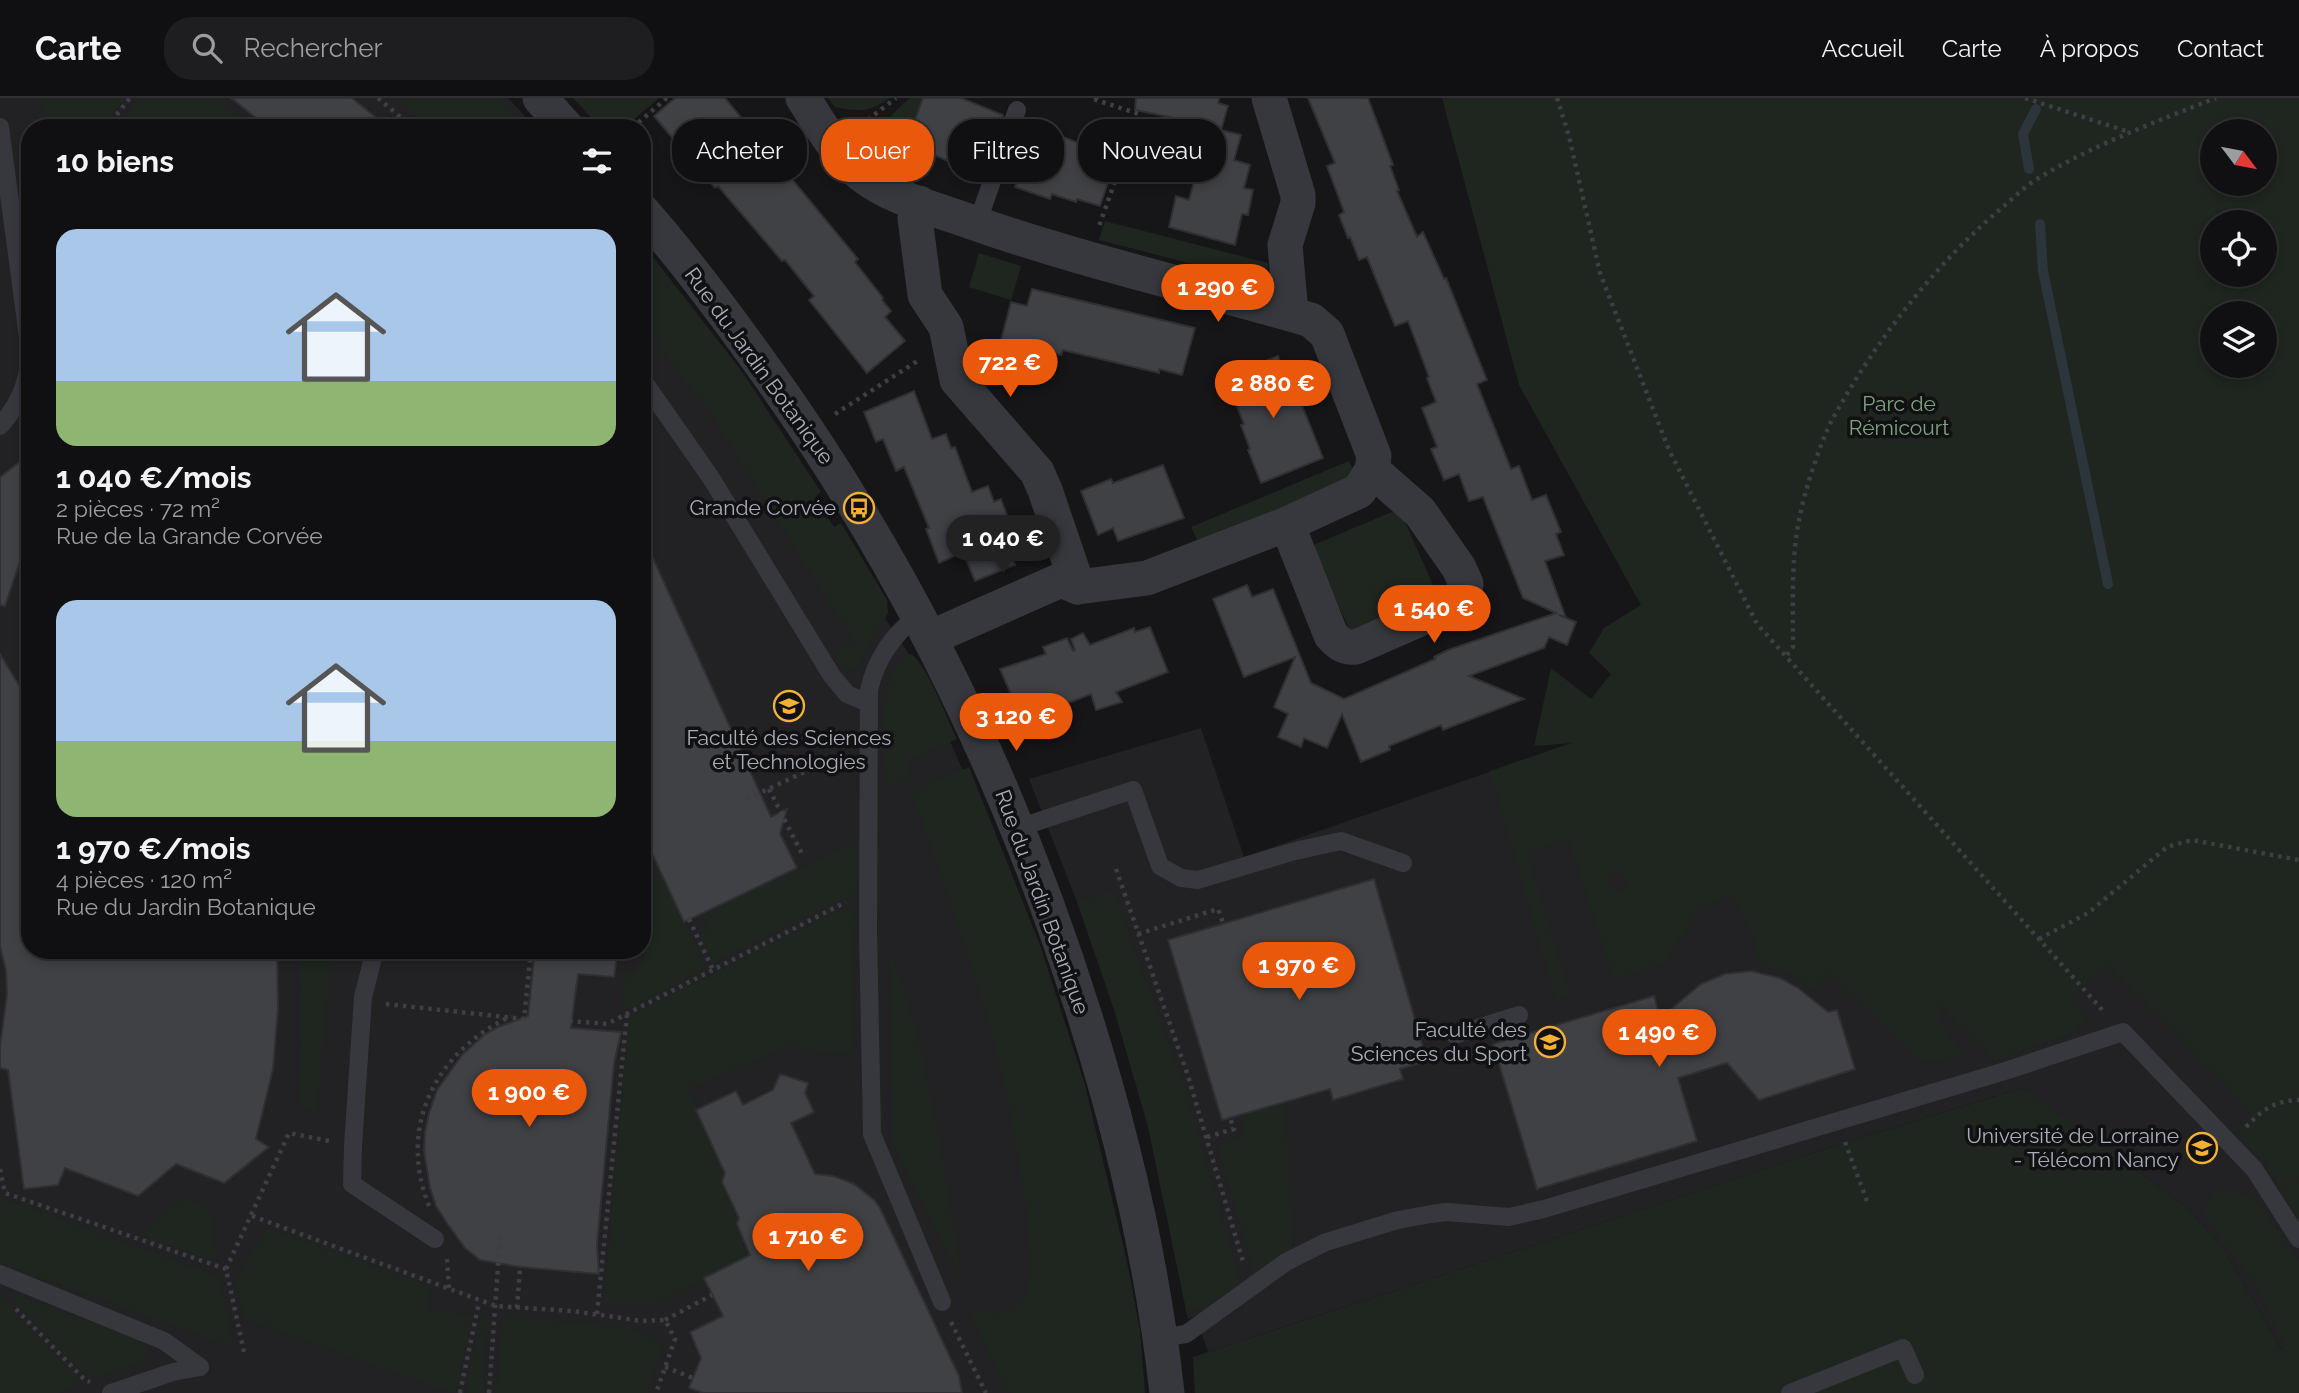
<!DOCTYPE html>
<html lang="fr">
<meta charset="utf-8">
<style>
:root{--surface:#101012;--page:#1e1e20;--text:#f1f3f6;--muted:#9c9d9f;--line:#303032;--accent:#ea580c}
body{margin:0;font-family:Raleway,sans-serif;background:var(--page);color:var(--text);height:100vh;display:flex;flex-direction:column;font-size:26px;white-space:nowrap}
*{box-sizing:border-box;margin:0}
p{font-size:23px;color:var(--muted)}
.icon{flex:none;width:38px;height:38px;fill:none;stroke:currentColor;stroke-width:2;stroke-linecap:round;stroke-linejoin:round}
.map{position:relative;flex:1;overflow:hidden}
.sheet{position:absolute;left:21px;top:21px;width:630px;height:840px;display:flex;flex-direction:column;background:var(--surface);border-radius:28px;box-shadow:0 4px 10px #0003,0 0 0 2px var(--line)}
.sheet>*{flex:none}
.top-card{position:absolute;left:672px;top:21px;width:665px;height:63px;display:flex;gap:14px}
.needle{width:46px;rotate:122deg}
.tools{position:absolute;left:2200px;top:21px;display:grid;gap:14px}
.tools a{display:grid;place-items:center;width:77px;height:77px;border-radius:50%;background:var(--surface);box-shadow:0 4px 10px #0003,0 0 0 2px var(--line);font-size:35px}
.price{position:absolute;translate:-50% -60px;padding:0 16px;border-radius:24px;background:var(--accent);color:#fff;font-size:23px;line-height:46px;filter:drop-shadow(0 2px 4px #0008)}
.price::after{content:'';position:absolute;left:50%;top:42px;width:21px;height:16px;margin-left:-10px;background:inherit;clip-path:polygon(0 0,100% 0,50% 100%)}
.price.current{background:#222;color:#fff}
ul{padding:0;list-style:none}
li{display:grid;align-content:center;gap:14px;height:371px;padding:0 35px}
li span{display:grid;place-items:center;height:217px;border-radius:21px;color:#555}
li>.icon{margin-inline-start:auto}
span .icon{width:126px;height:126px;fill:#fffc;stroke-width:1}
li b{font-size:30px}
h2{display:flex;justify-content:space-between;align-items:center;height:84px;padding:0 35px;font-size:30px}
.tag{padding:0 24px;border-radius:28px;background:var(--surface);box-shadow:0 4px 10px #0003,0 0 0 2px var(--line);font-size:24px;line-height:63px}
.tag.current{background:var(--accent);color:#fff}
header{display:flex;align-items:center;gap:42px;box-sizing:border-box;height:98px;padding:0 35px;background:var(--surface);border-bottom:2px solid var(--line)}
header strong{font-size:33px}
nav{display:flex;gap:38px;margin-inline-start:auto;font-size:24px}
.search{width:490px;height:63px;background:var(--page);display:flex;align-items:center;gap:18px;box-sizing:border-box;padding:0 24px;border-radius:28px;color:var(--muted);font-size:26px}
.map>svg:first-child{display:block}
</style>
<header>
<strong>Carte</strong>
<div class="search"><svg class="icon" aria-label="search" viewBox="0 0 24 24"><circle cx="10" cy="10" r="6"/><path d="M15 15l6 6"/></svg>Rechercher</div>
<nav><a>Accueil</a><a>Carte</a><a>À propos</a><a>Contact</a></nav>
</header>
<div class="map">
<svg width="2299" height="1295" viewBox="0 0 2299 1295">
<rect width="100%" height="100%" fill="#161618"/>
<g fill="#222225">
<path d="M 0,0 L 508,0 L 536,30 L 30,30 L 30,852 L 642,852 L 642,156 L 917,568 L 1003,764 L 1137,1295 L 0,1295 Z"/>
<path d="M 1694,603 L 2299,777 L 2299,1281 L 2225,1153 L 2188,1110 L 2022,990 L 1850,1043 L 1208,1254 L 1196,1218 L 1188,1221 L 1148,1028 L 1114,911 L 1077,804 L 1029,681 L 1201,630 L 1244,759 Z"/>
</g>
<g fill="#1e261f" fill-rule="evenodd">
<path d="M 40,0 L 125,0 L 101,30 L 44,30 Z"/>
<path d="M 138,0 L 214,0 L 251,30 L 114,30 Z"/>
<path d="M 396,0 L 503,0 L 527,30 L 429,30 Z"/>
<path d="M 573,0 L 659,0 L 624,30 L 601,30 Z"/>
<path d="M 828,0 L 890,0 C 870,14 859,14 835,9 Z"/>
<path d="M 910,0 L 925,0 L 894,69 C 868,37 883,24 910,0 Z"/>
<path d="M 1442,0 L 2299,0 L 2299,1079 L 2295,1083 L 2299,1087 L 2299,1124 L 2270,1070 L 2236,1033 L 2253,1016 L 2107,867 L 2069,901 L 2087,921 L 2074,934 L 1995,963 L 1938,905 L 1939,923 L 1967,959 L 1920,964 L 1828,875 L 1816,893 L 1785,873 L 1761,869 L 1752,835 L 1735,801 L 1723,798 L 1698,814 L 1675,847 L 1668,863 L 1614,882 L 1568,741 L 1527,753 L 1570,897 L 1556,902 L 1490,673 L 1571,645 L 1534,648 L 1551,570 L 1591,601 L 1611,576 L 1589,555 L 1604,530 L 1641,507 L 1519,287 ZM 2264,33 L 2264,86 L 2212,86 L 2212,33 ZM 2212,124 L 2264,124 L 2264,177 L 2212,177 ZM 2212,215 L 2264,215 L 2264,268 L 2212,268 ZM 1617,772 L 1629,786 L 1618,795 L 1606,781 Z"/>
<path d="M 1105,123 L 1268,165 L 1267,185 L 1099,142 Z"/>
<path d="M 642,145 L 741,272 L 821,394 L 815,399 L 834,429 L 841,425 L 887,502 L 888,515 L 855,572 L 846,573 L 833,555 L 854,544 L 713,320 L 642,226 Z"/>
<path d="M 979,155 L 1021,168 L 1011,202 L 969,189 Z"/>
<path d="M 1349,363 L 1356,378 L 1198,444 L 1191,429 Z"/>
<path d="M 1399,411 L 1439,500 L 1352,537 L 1311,448 Z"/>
<path d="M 911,556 C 926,565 948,623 957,641 L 906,664 L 918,690 L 969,669 L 1040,847 L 1085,987 L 1127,1164 L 1140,1231 L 1145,1295 L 1011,1295 L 1005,1291 L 967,1207 C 981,1216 991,1217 1007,1213 C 1036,1205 1029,1173 1029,1149 C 1028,1119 1023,1090 1018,1060 C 998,929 951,806 907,682 L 888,690 L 886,686 C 885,651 874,575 911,556 Z"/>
<path d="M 856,745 L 857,794 L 714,865 L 700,836 L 708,831 L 701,815 Z"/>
<path d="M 660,775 L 706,870 L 621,914 L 626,875 L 635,876 L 643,862 L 645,851 L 642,836 L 642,784 Z"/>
<path d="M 1113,793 L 1185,990 L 1241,1188 L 1187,1217 L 1148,1028 L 1114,911 L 1077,804 Z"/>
<path d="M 855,805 L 853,954 L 833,957 L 791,948 L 687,991 L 725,1075 L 722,1084 C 734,1109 742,1131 746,1159 L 661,1205 L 604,1206 L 629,918 Z"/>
<path d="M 889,850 C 930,956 944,1071 962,1183 L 893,1046 Z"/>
<path d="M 301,852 L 332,852 L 317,1013 L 300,1011 Z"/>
<path d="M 2023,990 L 2188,1110 L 2225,1153 L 2282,1252 L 2284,1242 L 2255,1187 L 2203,1116 L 2215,1093 L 2233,1093 L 2253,1098 L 2299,1163 L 2299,1295 L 1195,1295 L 1193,1259 L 1850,1043 Z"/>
<path d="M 1285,1004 L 1293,1153 L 1255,1179 L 1218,1050 L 1245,1035 L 1240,1017 Z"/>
<path d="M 0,1097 L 4,1101 L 220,1179 L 232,1242 L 231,1246 L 226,1247 L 0,1165 Z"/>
<path d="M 184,1099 L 209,1110 L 217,1161 L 215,1164 L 141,1136 Z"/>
<path d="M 266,1130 L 430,1188 L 429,1212 L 472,1217 L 456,1293 L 451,1295 L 243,1220 L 236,1183 Z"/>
<path d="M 3,1192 L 136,1240 L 145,1247 L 146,1262 L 89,1281 Z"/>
<path d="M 0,1199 L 81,1283 L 60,1295 L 0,1295 Z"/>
<path d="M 483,1219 L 488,1222 L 483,1295 L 465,1295 L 480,1223 Z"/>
<path d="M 503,1219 L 628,1229 L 664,1244 L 647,1295 L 496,1295 Z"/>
</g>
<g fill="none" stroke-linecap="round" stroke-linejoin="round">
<g stroke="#2c353c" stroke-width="10">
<path d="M 2029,71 L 2023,36 L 2036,11"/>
<path d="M 2040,126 L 2043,173 L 2108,486"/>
</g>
</g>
<g fill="#404145" stroke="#303034" stroke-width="2">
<path d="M 231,0 L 352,0 L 389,30 L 269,30 Z"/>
<path d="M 675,0 L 725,0 L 858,161 L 855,164 L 883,200 L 882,202 L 891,213 L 885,219 L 905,243 L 867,275 L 809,202 L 814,198 L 785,162 L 782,163 L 718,88 L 715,90 L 654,18 Z"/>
<path d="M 923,0 L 961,0 L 1003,17 L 991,51 L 977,46 L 966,71 L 930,55 L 932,52 L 908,41 Z"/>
<path d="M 1136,0 L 1219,0 L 1218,5 L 1228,8 L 1221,32 L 1241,37 L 1234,62 L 1250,67 L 1244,90 L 1253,92 L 1248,117 L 1242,116 L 1235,147 L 1169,129 L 1176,98 L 1189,102 L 1202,54 L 1177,48 L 1184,22 L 1135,12 Z"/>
<path d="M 1308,0 L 1368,0 L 1393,67 L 1390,68 L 1399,92 L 1397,93 L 1417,139 L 1423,134 L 1444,181 L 1446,180 L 1487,282 L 1477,286 L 1511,371 L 1519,368 L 1532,402 L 1546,397 L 1561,434 L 1556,436 L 1564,457 L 1545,463 L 1566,520 L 1559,517 L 1576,524 L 1567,547 L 1549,539 L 1544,550 L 1469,578 L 1524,601 L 1443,632 L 1441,627 L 1389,648 L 1390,652 L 1361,664 L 1342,616 L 1327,650 L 1304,640 L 1301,649 L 1278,639 L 1288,616 L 1274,609 L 1295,559 L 1244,579 L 1213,501 L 1247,487 L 1252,499 L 1273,491 L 1311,585 L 1344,601 L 1435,561 L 1434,559 L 1448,552 L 1556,515 L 1523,500 L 1483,399 L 1469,403 L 1459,376 L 1444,382 L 1431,351 L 1437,349 L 1422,310 L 1436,304 L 1427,280 L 1429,279 L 1408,223 L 1395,228 L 1367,159 L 1359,162 L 1350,139 L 1348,140 L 1339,117 L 1344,114 L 1327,68 L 1335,65 Z"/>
<path d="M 1025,25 L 1095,51 L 1096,46 L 1118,55 L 1100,108 L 1077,101 L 1076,104 L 1052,96 L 1050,101 L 1015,89 L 1024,63 L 1013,59 Z"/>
<path d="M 1032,191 L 1195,230 L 1182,277 L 1159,271 L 1159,275 L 1063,252 L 1061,257 L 1037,250 L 1035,259 L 999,250 L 1011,204 L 1027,208 Z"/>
<path d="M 1278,258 L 1287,282 L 1291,280 L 1323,360 L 1261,385 L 1248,352 L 1250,351 L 1241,327 L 1244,326 L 1225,279 Z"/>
<path d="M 914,293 L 932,341 L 946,336 L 951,350 L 955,349 L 972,394 L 988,388 L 994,404 L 1001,401 L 1018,448 L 1009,451 L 1015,467 L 975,483 L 963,454 L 939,465 L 926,431 L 929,430 L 904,369 L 896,373 L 883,341 L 876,344 L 864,314 Z"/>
<path d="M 30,356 L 30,464 L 22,457 L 5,508 L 0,507 L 0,379 Z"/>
<path d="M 1163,367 L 1184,420 L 1118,443 L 1113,430 L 1098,437 L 1081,393 L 1111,381 L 1113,385 Z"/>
<path d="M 642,436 L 771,719 L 787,711 L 780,736 L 797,770 L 684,824 L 642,734 Z"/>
<path d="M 1150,529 L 1168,574 L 1116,594 L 1122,604 L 1096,612 L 1091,596 L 1035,618 L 1027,599 L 1014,603 L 1000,571 L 1046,556 L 1043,549 L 1067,540 L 1073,553 L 1075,552 L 1071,541 L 1083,535 L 1090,547 L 1134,530 L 1135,534 Z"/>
<path d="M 0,556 L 30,605 L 30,852 L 277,852 L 278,910 L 273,971 L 256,1041 L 269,1049 L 224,1085 L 176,1066 L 138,1098 L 65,1070 L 58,1087 L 24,1091 L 8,972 L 0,970 L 0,948 L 7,897 L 6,873 L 0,848 Z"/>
<path d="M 1374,781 L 1427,963 L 1400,971 L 1403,981 L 1333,1002 L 1330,991 L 1222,1022 L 1168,842 Z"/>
<path d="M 535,852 L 618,852 L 614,879 L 578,876 L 571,930 L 621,934 L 614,966 L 597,1147 L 599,1176 L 520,1169 L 480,1162 L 465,1150 L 447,1125 L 436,1108 L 430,1090 L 424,1053 L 425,1034 L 429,1015 L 437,992 L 462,957 L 484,937 L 498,929 L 528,918 Z"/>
<path d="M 1751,873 L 1780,880 L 1798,890 L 1828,914 L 1837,912 L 1855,971 L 1759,1002 L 1727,965 L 1678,980 L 1697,1043 L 1537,1091 L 1493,946 L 1654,898 L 1660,920 L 1701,886 L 1725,876 Z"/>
<path d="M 780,976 L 808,985 L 805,995 L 814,1014 L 791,1025 L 815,1076 L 833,1078 L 854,1086 L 874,1102 L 880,1110 L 959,1278 L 962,1295 L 703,1295 L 689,1290 L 701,1260 L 690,1234 L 723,1218 L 704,1180 L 750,1157 L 737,1126 L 739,1120 L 722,1084 L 725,1075 L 696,1012 L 736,993 L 743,1007 L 773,992 Z"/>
</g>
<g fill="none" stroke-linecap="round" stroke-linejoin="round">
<g stroke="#3d3f44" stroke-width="4.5" stroke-dasharray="3.5 5" stroke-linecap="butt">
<path d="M 378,0 L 413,30"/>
<path d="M 1096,0 L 1096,2 L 1139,16 L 1098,131"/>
<path d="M 1557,0 L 1569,38 L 1600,175 L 1669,352 L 1757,526 L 2105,915"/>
<path d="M 2025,0 L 2129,34"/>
<path d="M 861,27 L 896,0"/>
<path d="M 106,30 L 130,0"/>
<path d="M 632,30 L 667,0"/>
<path d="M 835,316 L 919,262"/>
<path d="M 1787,557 L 1793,549 C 1793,507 1791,463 1799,422 C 1804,395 1820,345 1832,322 C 1876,242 1935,166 2004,108 C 2015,99 2025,88 2037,81 C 2093,47 2155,24 2216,0"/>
<path d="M 769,691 L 803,758"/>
<path d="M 747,701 L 845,655"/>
<path d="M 1116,771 L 1188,978 L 1244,1167"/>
<path d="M 689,821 L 713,872"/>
<path d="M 1138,836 L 1218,811 L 1223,825"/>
<path d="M 2039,841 L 2088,815 L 2167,749 L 2192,742 L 2299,762"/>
<path d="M 400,852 L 410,859 L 424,852"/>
<path d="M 386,906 L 524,921 L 531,852"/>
<path d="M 569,923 L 607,926 L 846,804"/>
<path d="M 2246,1029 C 2263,1011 2274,1003 2299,1002"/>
<path d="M 1207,1039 L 1234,1031 L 1230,1020"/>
<path d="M 1845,1044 L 1868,1106"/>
<path d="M 0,1071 L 5,1095 L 226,1171"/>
<path d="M 429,1108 C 397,1027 436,954 511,918"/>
<path d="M 252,1118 L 496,1208 L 572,1213 L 642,1223 L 665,1222 L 675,1241 L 656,1295"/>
<path d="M 447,1161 L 449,1192"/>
<path d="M 517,1210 L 520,1169"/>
<path d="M 16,1211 L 85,1282 L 90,1284"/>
<path d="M 597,1216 L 627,916"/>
<path d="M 665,1222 L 712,1197"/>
<path d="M 951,1224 L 986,1295"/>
<path d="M 244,1254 L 226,1171 L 289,1035 L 329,1043"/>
<path d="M 665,1269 L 693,1280"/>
<path d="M 460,1295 L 479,1204"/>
<path d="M 489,1295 L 500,1139"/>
</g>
<g stroke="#37383d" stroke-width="18">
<path d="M 0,29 L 30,254"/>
<path d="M 977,126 L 1017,12"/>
<path d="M 642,281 L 711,380 L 832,578 L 847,596 L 868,605"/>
<path d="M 0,328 C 19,307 27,287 30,259"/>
<path d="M 919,517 C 893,536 876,561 869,592 L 868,833 L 872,1036 L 942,1204"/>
<path d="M 1018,730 L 1133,692 L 1160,768 L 1181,780 L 1198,782 L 1295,753 L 1341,743 L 1403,765"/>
<path d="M 375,852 L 363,899 L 353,1048 L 352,1086 L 435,1141"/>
<path d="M 1455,937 L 1519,917"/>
<path d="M 0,1176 L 164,1243 L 200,1269"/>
<path d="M 1160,1240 L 1186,1236 L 1286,1164 L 1326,1144 L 1398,1122 L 1431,1116 L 1446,1114 L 1509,1119 L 1544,1111 L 2005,973 L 2123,934 L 2254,1071 L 2299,1141"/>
<path d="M 111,1295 L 173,1274 L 200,1269"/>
<path d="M 1790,1295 L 1903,1250 L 1915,1277"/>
</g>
<g stroke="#37383d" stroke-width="35">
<path d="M 540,0 L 567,30"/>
<path d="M 803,0 C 820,26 836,56 861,76 C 889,99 929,109 963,121 C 1077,162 1195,188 1311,222 L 1327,236 L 1374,358 L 1372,372 L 1359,393 L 1287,426 L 1147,480 L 1078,489 L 1061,482 L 930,540"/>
<path d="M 1269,0 L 1298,97 L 1298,105 L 1285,147 L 1291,216"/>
<path d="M 919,105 L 915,120 L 925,197 L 946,229 L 957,282 L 1037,374 L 1045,392 L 1078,489"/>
<path d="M 642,113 C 683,159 720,209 756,259 C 904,462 1011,682 1086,922 C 1124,1043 1153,1168 1167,1295"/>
<path d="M 1287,426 L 1331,537 C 1339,546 1344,550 1356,549 L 1459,504 L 1465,495 L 1466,486 L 1459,470 L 1420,414 L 1372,372"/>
</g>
</g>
<defs>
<g id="bus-ring" transform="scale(1.575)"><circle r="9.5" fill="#111113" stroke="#f2b134" stroke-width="1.5"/><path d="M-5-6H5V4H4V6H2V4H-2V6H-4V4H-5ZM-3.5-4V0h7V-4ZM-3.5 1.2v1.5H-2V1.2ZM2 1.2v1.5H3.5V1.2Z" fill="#f2b134"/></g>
<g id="university-ring" transform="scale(1.575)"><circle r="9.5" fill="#111113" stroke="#f2b134" stroke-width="1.5"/><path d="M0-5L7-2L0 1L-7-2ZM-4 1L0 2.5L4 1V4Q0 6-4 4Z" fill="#f2b134"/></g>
</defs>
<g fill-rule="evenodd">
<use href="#bus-ring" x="859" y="410"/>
<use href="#university-ring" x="789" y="608"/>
<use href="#university-ring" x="1550" y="944"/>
<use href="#university-ring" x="2202" y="1050"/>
</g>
<g text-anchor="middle" stroke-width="7" stroke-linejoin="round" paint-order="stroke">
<g font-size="21" fill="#a8adb8" stroke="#111113">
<text transform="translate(759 268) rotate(54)" y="7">Rue du Jardin Botanique</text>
<text transform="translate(1042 804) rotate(70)" y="7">Rue du Jardin Botanique</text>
</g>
<g font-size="21" fill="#7fa381" stroke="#111113">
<text x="1899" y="313">Parc de<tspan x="1899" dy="24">Rémicourt</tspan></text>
</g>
<g font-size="21" fill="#a8adb8" stroke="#111113" text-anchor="end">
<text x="836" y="417">Grande Corvée</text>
<text x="789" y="647" text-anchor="middle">Faculté des Sciences<tspan x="789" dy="24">et Technologies</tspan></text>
<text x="1527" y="939">Faculté des<tspan x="1527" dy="24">Sciences du Sport</tspan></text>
<text x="2179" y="1045">Université de Lorraine<tspan x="2179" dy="24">- Télécom Nancy</tspan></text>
</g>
</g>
</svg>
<div class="tools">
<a><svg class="needle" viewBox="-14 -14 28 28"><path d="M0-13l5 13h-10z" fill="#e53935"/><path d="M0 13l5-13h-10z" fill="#9c9d9f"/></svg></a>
<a><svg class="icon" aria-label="locate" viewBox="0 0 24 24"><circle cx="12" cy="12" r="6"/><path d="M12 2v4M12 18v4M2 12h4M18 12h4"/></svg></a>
<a><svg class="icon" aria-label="layers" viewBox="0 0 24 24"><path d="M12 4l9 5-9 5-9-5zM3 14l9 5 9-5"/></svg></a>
</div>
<b class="price" style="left:1218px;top:226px">1 290 €</b>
<b class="price" style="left:1010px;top:301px">722 €</b>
<b class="price" style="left:1273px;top:322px">2 880 €</b>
<b class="price current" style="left:1003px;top:477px">1 040 €</b>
<b class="price" style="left:1434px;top:547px">1 540 €</b>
<b class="price" style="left:1016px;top:655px">3 120 €</b>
<b class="price" style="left:1299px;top:904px">1 970 €</b>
<b class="price" style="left:1659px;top:971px">1 490 €</b>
<b class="price" style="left:529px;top:1031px">1 900 €</b>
<b class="price" style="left:808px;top:1175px">1 710 €</b>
<div class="top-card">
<a class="tag">Acheter</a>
<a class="tag current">Louer</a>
<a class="tag">Filtres</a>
<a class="tag">Nouveau</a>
</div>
<section class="sheet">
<h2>10 biens<svg class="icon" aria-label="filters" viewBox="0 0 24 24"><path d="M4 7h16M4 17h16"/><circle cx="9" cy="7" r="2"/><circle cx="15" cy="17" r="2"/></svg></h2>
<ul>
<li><span style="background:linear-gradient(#a9c7e8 70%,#8fb573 0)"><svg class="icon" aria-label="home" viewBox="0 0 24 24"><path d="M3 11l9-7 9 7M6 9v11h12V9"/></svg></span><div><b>1 040 €/mois</b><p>2 pièces · 72 m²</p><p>Rue de la Grande Corvée</p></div></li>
<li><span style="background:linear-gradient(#a9c7e8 65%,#8fb573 0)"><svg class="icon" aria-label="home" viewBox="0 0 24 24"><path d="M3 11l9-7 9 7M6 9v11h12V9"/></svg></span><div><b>1 970 €/mois</b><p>4 pièces · 120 m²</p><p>Rue du Jardin Botanique</p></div></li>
</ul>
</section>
</div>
